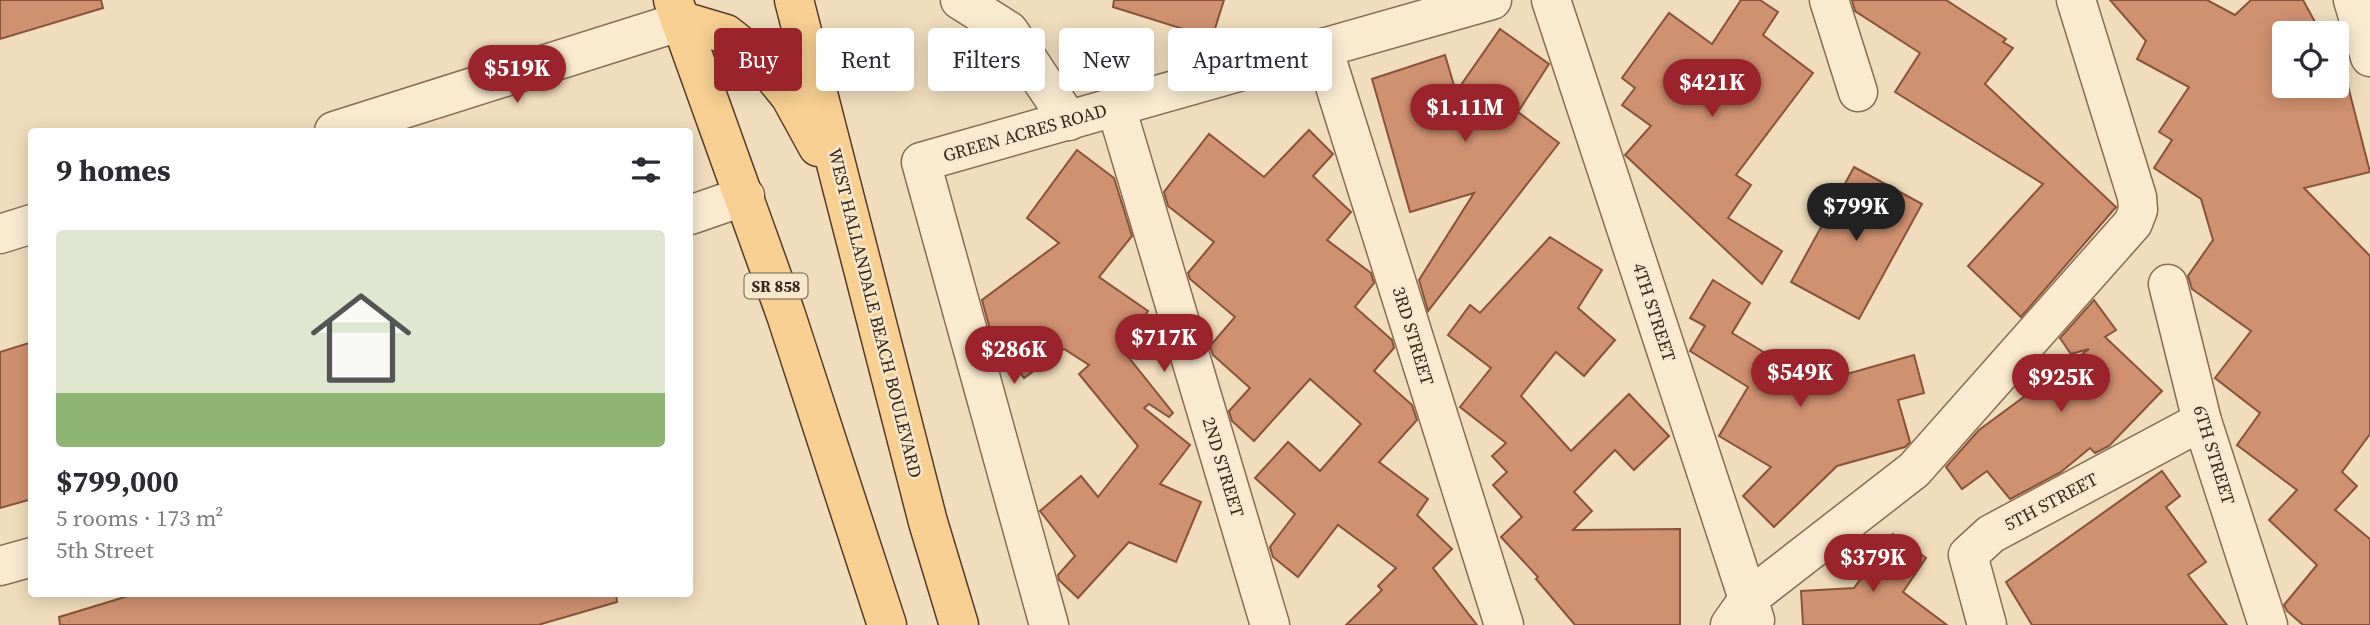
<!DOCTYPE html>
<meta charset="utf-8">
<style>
:root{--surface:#fff;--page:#f2f2f3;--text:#2b2b33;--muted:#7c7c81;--accent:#9a232c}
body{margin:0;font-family:"Source Serif 4",serif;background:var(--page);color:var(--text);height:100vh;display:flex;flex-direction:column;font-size:26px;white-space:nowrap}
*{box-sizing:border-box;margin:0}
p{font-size:23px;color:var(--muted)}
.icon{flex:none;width:38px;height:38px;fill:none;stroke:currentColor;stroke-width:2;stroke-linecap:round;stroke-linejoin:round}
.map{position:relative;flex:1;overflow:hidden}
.details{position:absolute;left:28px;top:128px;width:665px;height:469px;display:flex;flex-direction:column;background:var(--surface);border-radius:7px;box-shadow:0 4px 18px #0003}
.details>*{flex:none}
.banner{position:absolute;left:714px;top:28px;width:665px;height:63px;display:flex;gap:14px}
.buttons{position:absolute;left:2272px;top:21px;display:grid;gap:14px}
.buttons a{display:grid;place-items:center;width:77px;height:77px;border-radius:7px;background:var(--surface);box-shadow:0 4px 18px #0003;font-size:35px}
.price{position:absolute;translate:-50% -60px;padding:0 16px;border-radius:24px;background:var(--accent);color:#fff;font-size:23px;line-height:46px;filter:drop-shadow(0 2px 4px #0008)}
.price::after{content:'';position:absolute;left:50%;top:42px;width:21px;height:16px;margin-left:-10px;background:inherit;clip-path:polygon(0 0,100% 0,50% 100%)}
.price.selected{background:#222;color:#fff}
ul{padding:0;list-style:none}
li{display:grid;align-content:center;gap:14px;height:371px;padding:0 28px}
li span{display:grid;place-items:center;height:217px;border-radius:7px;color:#555}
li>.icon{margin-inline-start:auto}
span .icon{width:126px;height:126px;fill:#fffc;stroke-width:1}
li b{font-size:30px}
h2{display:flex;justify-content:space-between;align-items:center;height:84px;padding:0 28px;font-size:30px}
.chip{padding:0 24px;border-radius:7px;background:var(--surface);box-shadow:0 4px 18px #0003;font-size:24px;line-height:63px}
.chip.selected{background:var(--accent);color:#fff}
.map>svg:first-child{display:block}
</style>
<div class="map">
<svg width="2370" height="625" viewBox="0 0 2370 625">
<rect width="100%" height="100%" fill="#f0ddbd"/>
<g fill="#d09171" stroke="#88533a" stroke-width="2">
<path d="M 0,0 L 101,0 L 103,8 L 0,39 Z"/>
<path d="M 1114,0 L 1224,0 L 1212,38 L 1113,7 Z"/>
<path d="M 1741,0 L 1760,0 L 1778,12 L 1763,35 L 1813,73 L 1736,175 L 1751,185 L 1728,218 L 1782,251 L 1762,284 L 1625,155 L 1651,126 L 1622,105 L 1635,88 L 1622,78 L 1669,13 L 1712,44 Z"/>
<path d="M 1852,0 L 1946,0 L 2006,39 L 2003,42 L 2013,48 L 1985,84 L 2116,207 L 2021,317 L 1968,266 L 2043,184 L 1895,92 L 1920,53 L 1855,11 Z"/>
<path d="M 2110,0 L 2207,0 L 2235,15 L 2251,0 L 2303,0 L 2321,33 L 2284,33 L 2284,86 L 2336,86 L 2336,63 L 2348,86 L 2370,172 L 2304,188 L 2370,256 L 2370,434 L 2342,472 L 2357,486 L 2335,510 L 2370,539 L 2370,625 L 2303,625 L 2287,611 L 2284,605 L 2317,565 L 2269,520 L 2297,490 L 2237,445 L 2260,413 L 2215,378 L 2251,331 L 2192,289 L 2188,276 L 2213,240 L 2201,199 L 2154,168 L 2172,140 L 2159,132 L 2189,87 L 2137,59 L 2146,41 Z"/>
<path d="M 1500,29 L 1549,64 L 1518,112 L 1559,143 L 1428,311 L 1419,280 L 1474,193 L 1410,212 L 1372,79 L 1445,55 L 1456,92 Z"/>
<path d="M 1309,130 L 1333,154 L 1313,176 L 1351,212 L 1327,240 L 1371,273 L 1374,283 L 1355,307 L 1392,340 L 1394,348 L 1374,371 L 1412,405 L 1417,420 L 1379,462 L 1428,499 L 1417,515 L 1452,549 L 1433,568 L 1477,625 L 1346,625 L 1382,590 L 1378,586 L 1396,568 L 1338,525 L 1298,577 L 1273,557 L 1270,547 L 1295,514 L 1255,478 L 1288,442 L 1320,471 L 1361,424 L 1310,379 L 1254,441 L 1232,421 L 1229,411 L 1250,388 L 1213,355 L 1210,346 L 1235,317 L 1190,279 L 1188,273 L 1214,242 L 1168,206 L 1164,192 L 1209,134 L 1264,177 Z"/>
<path d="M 1077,150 L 1114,178 L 1132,236 L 1099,277 L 1148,311 L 1122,349 L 1173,413 L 1169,417 L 1149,404 L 1144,408 L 1190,445 L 1160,484 L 1201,502 L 1176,562 L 1129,542 L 1078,598 L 1059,580 L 1058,575 L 1075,556 L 1040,511 L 1081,476 L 1098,497 L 1138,446 L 1079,374 L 1089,365 L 1064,349 L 1024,378 L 991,333 L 982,300 L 1059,243 L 1027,218 Z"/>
<path d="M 1854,167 L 1922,204 L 1859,319 L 1791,282 Z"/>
<path d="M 1550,237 L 1602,270 L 1578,308 L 1615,340 L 1584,376 L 1556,352 L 1521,396 L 1571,451 L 1629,394 L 1669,436 L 1634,470 L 1615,450 L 1574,492 L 1592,511 L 1573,530 L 1680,529 L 1680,625 L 1575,625 L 1536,579 L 1538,577 L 1501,537 L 1522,517 L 1493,485 L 1507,472 L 1492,456 L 1506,443 L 1460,407 L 1491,368 L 1448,335 L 1470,305 L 1480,313 Z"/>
<path d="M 1713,280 L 1750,303 L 1732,333 L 1815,383 L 1914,355 L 1924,393 L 1898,400 L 1910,442 L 1905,447 L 1837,466 L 1774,527 L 1743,496 L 1771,467 L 1719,436 L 1748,387 L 1690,351 L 1705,326 L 1690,318 Z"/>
<path d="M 2094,300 L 2116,330 L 2105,337 L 2162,391 L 2109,446 L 2095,453 L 2090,448 L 2061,472 L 2010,499 L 1987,471 L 1962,489 L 1946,467 L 1979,430 L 2089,349 L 2071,354 L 2060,338 Z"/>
<path d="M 32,342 L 32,499 L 0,508 L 0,352 Z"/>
<path d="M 2162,471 L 2180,496 L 2166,507 L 2206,562 L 2188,575 L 2227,625 L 2032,625 L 2006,582 Z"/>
<path d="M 1893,534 L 1926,558 L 1903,592 L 1947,625 L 1803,625 L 1801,591 L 1854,588 Z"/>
<path d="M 138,593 L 616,593 L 617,602 L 538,625 L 60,625 L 59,617 Z"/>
</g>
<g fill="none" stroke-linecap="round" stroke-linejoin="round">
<g stroke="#886c55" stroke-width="41">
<g id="street">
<path d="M 960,0 L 1009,31 L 1069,121"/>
<path d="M 1551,0 L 1755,620"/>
<path d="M 1829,0 L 1858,92"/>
<path d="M 2353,0 L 2370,57"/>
<path d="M 1323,48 L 1504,625"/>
<path d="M 1116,107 L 1270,625"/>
<path d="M 334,131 L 682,21"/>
<path d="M 690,215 L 745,196"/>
<path d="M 0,234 L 32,224"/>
<path d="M 2168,284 L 2202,421 L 2268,625"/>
<path d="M 0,566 L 32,557"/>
<path d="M 1049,625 L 921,162 L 1492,0"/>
<path d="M 1730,625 L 1749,598 L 1914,470 L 2133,223 L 2138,210 L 2137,197 L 2076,0"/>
<path d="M 1987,625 L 1968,555 L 1991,534 L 2202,421"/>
</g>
</g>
<g stroke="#553b2a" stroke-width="41">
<g id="primary">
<path d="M 673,0 L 786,315 L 887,625"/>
<path d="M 794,0 L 928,522 L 959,625"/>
<path d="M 682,21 L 726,34 L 764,64 L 790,96 L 818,147"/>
</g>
</g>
<use href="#street" stroke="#faebd0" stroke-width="38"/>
<use href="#primary" stroke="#f6cf91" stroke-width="38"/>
</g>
<g text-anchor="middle" stroke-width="5" stroke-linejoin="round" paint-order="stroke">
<rect fill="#f7e7cd" stroke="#706050" stroke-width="2" x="744.5" y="273.5" width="63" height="25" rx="5"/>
<g font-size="16" font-weight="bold" fill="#36261b">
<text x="776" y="292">SR 858</text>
</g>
<g font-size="18" fill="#36261b" stroke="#f7e7cd">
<text transform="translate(1025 133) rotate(-16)" y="6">GREEN ACRES ROAD</text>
<text transform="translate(1654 312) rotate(72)" y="6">4TH STREET</text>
<text transform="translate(875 313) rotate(76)" y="6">WEST HALLANDALE BEACH BOULEVARD</text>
<text transform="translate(1413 336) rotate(73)" y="6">3RD STREET</text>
<text transform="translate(2214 455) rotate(73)" y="6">6TH STREET</text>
<text transform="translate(1223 467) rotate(73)" y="6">2ND STREET</text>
<text transform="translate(2051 502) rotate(-28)" y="6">5TH STREET</text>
</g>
</g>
</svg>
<div class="buttons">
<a><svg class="icon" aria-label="locate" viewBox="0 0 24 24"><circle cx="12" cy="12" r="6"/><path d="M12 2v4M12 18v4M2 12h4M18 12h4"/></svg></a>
</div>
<b class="price" style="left:517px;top:105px">$519K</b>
<b class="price" style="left:1712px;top:119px">$421K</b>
<b class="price" style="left:1465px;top:144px">$1.11M</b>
<b class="price selected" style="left:1856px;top:243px">$799K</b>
<b class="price" style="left:1164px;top:374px">$717K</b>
<b class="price" style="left:1014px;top:386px">$286K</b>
<b class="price" style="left:1800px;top:409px">$549K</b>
<b class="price" style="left:2061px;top:414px">$925K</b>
<b class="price" style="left:1873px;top:594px">$379K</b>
<div class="banner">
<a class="chip selected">Buy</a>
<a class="chip">Rent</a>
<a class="chip">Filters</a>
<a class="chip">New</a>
<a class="chip">Apartment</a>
</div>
<section class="details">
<h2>9 homes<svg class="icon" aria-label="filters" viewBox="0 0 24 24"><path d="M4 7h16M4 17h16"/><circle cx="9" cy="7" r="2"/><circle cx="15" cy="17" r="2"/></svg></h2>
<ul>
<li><span style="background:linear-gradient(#dfe7d0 75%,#8fb573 0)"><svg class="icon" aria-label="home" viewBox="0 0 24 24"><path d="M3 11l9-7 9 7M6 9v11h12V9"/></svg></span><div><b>$799,000</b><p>5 rooms · 173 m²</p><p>5th Street</p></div></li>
</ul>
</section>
</div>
